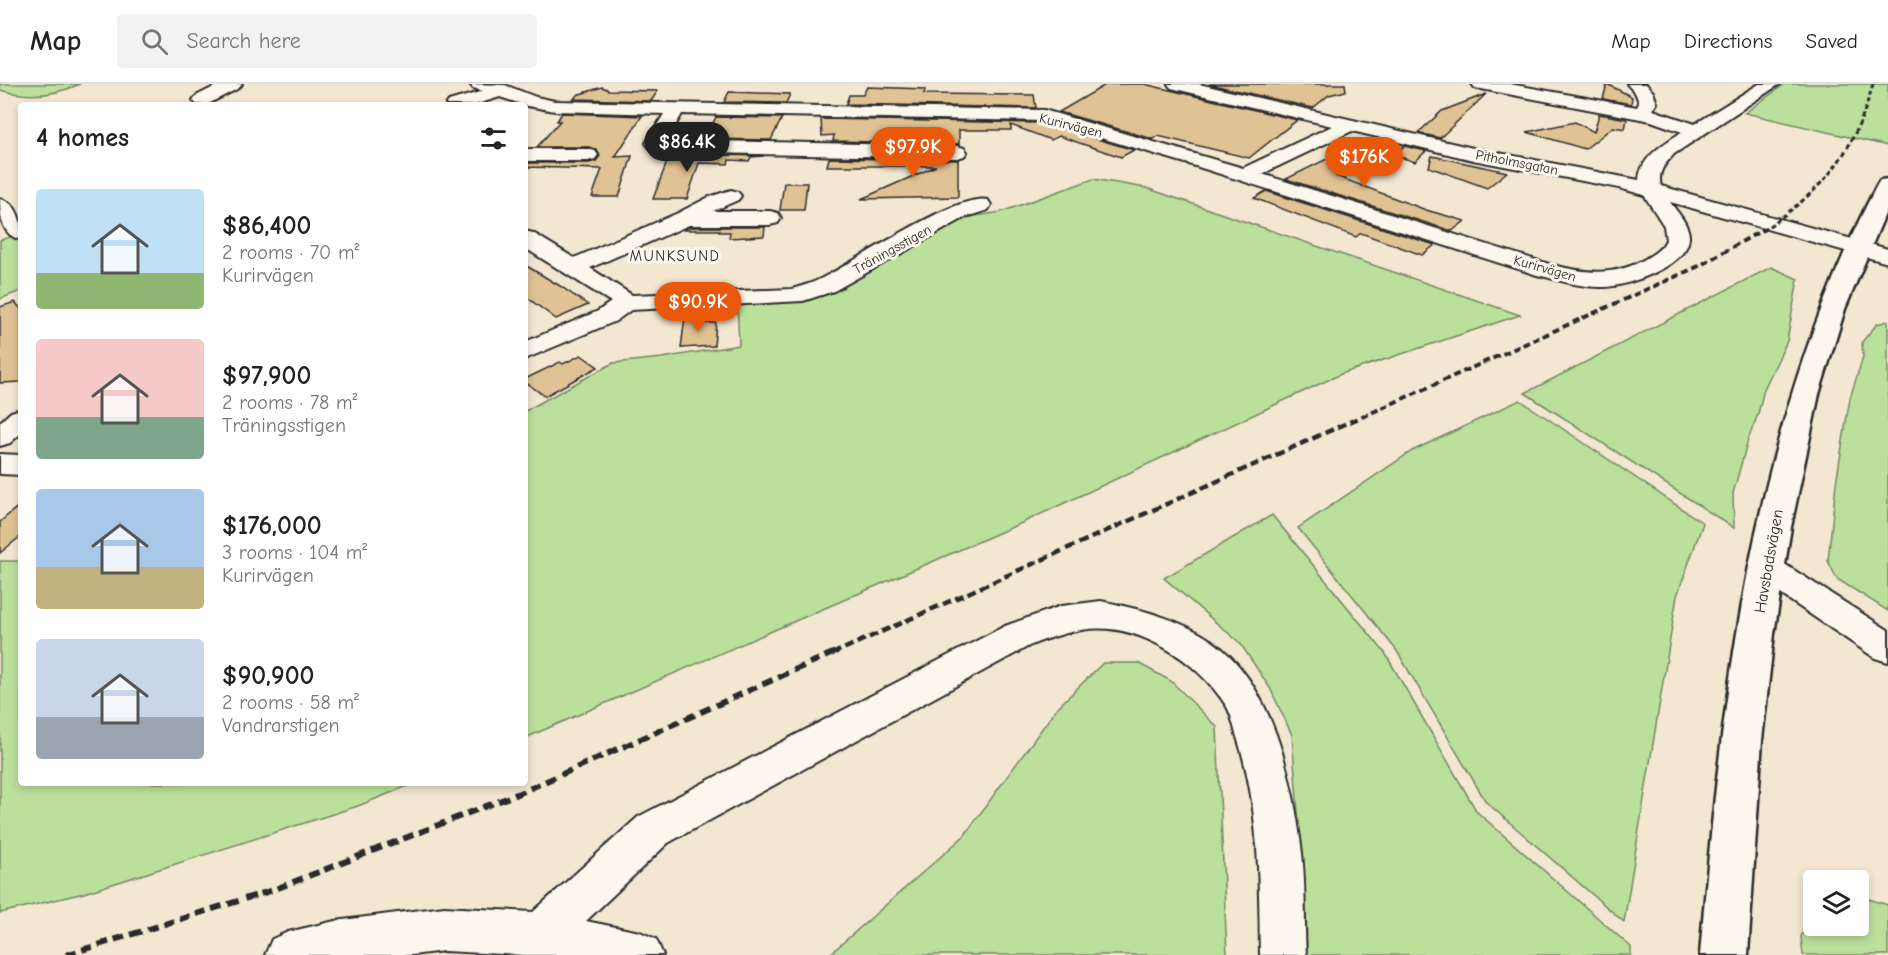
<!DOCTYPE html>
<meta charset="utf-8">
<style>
:root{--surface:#fff;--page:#f2f2f2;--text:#222;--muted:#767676;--line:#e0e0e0;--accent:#ea580c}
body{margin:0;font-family:"Comic Neue",sans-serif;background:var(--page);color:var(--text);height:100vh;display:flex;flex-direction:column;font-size:22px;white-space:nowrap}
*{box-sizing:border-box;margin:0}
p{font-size:20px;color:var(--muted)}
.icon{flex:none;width:33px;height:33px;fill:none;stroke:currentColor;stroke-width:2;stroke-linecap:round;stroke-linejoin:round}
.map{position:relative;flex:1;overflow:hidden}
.sheet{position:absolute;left:18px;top:18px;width:510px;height:684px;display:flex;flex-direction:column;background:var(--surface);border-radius:6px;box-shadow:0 3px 9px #0003}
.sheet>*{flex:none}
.tools{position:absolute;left:1803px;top:786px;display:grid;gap:12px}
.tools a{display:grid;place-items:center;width:66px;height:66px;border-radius:6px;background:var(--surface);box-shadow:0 3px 9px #0003;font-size:30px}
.price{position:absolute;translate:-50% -51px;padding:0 14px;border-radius:21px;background:var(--accent);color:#fff;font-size:20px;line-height:39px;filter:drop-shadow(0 2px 3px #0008)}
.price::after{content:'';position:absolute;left:50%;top:36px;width:18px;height:14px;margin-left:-9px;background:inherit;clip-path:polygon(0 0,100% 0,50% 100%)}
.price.selected{background:#222;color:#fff}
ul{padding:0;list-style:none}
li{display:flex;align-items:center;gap:18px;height:150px;padding:0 18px}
li span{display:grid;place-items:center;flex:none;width:168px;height:120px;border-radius:6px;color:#555}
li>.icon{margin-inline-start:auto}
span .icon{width:72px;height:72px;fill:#fffc;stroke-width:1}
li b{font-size:26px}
h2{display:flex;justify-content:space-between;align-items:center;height:72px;padding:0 18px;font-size:26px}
header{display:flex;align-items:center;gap:36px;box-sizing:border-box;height:84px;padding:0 30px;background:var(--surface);border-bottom:2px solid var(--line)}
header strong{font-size:28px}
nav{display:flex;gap:33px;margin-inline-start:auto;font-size:21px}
.search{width:420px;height:54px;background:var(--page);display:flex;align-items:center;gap:15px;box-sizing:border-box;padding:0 21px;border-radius:6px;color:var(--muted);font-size:22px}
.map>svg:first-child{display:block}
</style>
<header>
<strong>Map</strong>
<div class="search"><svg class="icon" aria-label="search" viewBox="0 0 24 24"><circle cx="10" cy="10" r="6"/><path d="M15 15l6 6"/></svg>Search here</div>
<nav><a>Map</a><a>Directions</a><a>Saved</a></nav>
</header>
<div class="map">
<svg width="1888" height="871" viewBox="0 0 1888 871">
<rect width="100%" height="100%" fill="#f3e7d2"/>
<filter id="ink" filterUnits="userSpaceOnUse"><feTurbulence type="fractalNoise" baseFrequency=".0167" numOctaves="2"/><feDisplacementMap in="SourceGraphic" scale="12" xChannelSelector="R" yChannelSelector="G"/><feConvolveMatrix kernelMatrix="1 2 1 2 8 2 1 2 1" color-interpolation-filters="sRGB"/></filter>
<g filter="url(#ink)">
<g fill="#bbe09b" stroke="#738663" stroke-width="1.5">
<path d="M 0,0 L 80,0 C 54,12 28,14 0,6 Z"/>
<path d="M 1785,0 L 1888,0 L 1888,62 L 1745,29 Z"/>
<path d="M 1093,95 L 1146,104 L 1520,231 L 1341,290 L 1024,438 L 525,654 L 525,327 L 613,279 L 662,274 L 739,261 L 737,216 L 768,214 L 838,195 L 957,135 L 1001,128 Z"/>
<path d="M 21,150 L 21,207 L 0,215 L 0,156 Z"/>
<path d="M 1771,183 L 1798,195 L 1787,257 L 1764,305 L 1758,330 L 1748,356 L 1733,409 L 1734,444 L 1525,309 Z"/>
<path d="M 1888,237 L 1888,527 L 1837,495 L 1828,477 L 1836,399 L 1850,314 L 1863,273 L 1862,258 L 1877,240 Z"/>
<path d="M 1520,316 L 1703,439 L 1677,512 L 1624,838 L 1486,718 L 1397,567 L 1298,444 L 1412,367 Z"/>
<path d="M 1272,431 L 1385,569 L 1477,728 L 1631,863 L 1631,871 L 1303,871 L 1299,742 L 1292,651 L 1270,604 L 1240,559 L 1164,494 Z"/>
<path d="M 0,477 L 21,477 L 21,699 L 415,699 L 358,722 L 84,809 L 0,829 Z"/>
<path d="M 1103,579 L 1138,579 L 1171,597 L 1217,643 L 1227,871 L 829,871 L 964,752 L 1057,624 Z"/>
<path d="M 1859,812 L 1888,821 L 1888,871 L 1803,871 L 1801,853 L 1811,819 L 1813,819 L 1814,842 L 1858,842 Z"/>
</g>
<g fill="#e0c394" stroke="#2b2b2b" stroke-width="1.5">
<path d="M 1107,0 L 1144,0 L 1297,36 L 1249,74 L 1158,52 L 1153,55 L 1059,28 Z"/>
<path d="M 1209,0 L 1345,0 L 1346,7 L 1329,11 L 1313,24 Z"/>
<path d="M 1607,0 L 1632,13 L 1631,20 L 1603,15 Z"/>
<path d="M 602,3 L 609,6 L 658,7 L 651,17 L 574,15 L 577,11 Z"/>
<path d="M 867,3 L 925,5 L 924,10 L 1034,11 L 1036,24 L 846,20 L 849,11 L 863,11 Z"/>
<path d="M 729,8 L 790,10 L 786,19 L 724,18 Z"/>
<path d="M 1486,10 L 1440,54 L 1418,49 L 1442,27 Z"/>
<path d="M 562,29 L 642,32 L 615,73 L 632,72 L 619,113 L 592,113 L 602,85 L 526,83 L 529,79 L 589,79 L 596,77 L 600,72 L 597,66 L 589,63 L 537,63 L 560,37 L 557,37 Z"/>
<path d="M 1599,30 L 1627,35 L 1625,45 L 1613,43 L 1585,65 L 1527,48 L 1575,38 L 1594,48 Z"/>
<path d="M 716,33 L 782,34 L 771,56 L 705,55 Z"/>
<path d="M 821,35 L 1043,39 L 1134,66 L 1121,73 L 1059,52 L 1051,56 L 1011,41 L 1011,46 L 959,46 L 959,60 L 833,57 L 834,51 L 822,52 Z"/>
<path d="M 1355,61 L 1380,70 L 1336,92 L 1426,126 L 1465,137 L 1452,147 L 1286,95 Z"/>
<path d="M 1404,62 L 1426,67 L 1415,78 L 1394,71 Z"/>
<path d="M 670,70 L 764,72 L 751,73 L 749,77 L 729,76 L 728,80 L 699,79 L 687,115 L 653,115 Z"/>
<path d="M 1432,72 L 1507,88 L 1487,104 L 1429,83 Z"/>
<path d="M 829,74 L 958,76 L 958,113 L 861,115 L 936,82 L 827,82 Z"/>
<path d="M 784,99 L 807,99 L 804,126 L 780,126 Z"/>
<path d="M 1266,107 L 1435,161 L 1422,171 L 1361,149 L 1356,153 L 1254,114 Z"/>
<path d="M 689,143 L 765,143 L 764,152 L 729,154 L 730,148 L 719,148 L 720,146 L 683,146 Z"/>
<path d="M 525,181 L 560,202 L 588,221 L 556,235 L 525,212 Z"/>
<path d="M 15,218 L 21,225 L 21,298 L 0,299 L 0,223 Z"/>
<path d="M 704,232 L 704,239 L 716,239 L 714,262 L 681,264 L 685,233 Z"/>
<path d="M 581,271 L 598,283 L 545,312 L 525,298 L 525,295 L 560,278 L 563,280 Z"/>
<path d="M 21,420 L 21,452 L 0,469 L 0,438 Z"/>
</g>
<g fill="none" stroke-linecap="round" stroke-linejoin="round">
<g stroke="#2b2b2b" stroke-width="4">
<g id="minor">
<path d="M 220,0 L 242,0 L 239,4 L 208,20 L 196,20 L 193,16 L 196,12 Z"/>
<path d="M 470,0 L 505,1 L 536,13 L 555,17 L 1044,26 L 1243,84 L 1332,42 L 1171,4 L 1168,0 L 1199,0 L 1473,64 L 1639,96 C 1640,73 1665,59 1682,48 L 1651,37 L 1481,5 L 1475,4 L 1472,0 L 1510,0 L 1637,23 L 1639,19 L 1636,10 L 1627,0 L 1646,0 L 1653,8 L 1657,19 L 1653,26 L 1695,40 L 1759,0 L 1780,0 L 1674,70 C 1665,80 1657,88 1661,102 L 1888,165 L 1888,179 L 1670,118 C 1677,128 1690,141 1689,154 C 1687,182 1628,202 1605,203 C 1582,204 1559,196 1537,191 L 1189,80 L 1043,37 L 682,30 L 667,56 L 957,62 L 964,64 L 967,68 L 964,72 L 957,74 L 663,68 L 649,63 L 646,59 L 664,30 L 555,27 L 527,22 L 500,13 L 474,21 L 446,21 L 449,17 L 483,7 L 473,4 ZM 1352,47 L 1473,76 L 1619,104 L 1644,111 L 1664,142 L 1666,156 C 1662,165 1653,170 1645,175 C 1614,193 1586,189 1552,181 L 1262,90 Z"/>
<path d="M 525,65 L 588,65 L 595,67 L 598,71 L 595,75 L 588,77 L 525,77 Z"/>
<path d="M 731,106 L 738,108 L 741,112 L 738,116 L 713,127 L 770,127 L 778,129 L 781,134 L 778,139 L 770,141 L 689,141 L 590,184 L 632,211 L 792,205 C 801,202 810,200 818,196 C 854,180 955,108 988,116 L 991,121 L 988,126 L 966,133 L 834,207 L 803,217 L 631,226 L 616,237 L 525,275 L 525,258 L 598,227 L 611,218 L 525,164 L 525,147 L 533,149 L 574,174 L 678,129 L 709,113 Z"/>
<path d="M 0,115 C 20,120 21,138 21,156 C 1,151 0,132 0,115 Z"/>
<path d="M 21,325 L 21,349 L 10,359 L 0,362 L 0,338 L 11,328 Z"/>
<path d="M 0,370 L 21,371 L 21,391 L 0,390 Z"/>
<path d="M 1766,472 L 1778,476 L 1888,546 L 1888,578 L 1875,574 L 1754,492 L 1749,484 L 1754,476 Z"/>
<path d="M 1101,517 C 1139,525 1179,534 1212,557 C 1272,599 1292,693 1301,761 C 1306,797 1304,835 1306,871 L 1260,871 C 1259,797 1260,724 1237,653 C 1234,644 1232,632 1227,623 C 1211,598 1190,578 1165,564 C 1114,536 1081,541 1029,562 L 668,759 L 586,837 L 640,848 L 656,855 L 663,871 L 524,871 L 444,867 L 412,871 L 265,871 L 272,855 L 288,848 L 335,837 L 444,823 L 533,828 L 638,733 L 1005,542 L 1061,522 Z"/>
</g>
</g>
<g stroke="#2b2b2b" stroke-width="5">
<path id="major" d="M 1888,95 L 1888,123 L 1845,225 L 1819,310 L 1791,443 L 1774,550 L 1762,656 L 1748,871 L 1700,871 C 1722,608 1753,338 1877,101 L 1880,96 Z"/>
</g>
<use href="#minor" fill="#fbf7ec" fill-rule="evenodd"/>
<use href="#major" fill="#fbf7ec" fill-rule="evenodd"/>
<path stroke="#2b2b2b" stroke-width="3" stroke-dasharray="5 3" stroke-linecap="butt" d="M 1762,147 C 1824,105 1853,72 1873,0"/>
<path stroke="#2b2b2b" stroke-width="4" stroke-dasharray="7 4" stroke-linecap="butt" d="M 1362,333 L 1699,182 L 1764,145"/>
<path stroke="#2b2b2b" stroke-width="4.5" stroke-dasharray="9 4.5" stroke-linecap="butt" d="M 832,570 L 1365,331"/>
<path stroke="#2b2b2b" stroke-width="6" stroke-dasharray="11 6" stroke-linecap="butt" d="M 66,871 L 273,806 L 522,708 L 835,568"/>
</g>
</g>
<g text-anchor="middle" stroke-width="6" stroke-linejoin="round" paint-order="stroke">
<g font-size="14" fill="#2b2b2b" stroke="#fbf7ec">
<text transform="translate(1071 41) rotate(14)" y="5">Kurirvägen</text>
<text transform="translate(1517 78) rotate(11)" y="5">Pitholmsgatan</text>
<text transform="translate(892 165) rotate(-29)" y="5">Träningsstigen</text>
<text transform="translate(1545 184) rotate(16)" y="5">Kurirvägen</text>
</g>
<g font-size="15" letter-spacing="1.5" fill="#2b2b2b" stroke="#fbf7ec">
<text x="675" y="177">MUNKSUND</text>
</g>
<g font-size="16" fill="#2b2b2b" stroke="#fbf7ec">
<text transform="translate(1768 477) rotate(-80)" y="6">Havsbadsvägen</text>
</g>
</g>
</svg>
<div class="tools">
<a><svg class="icon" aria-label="layers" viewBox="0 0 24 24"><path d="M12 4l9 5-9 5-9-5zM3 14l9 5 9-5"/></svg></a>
</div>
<b class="price selected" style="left:687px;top:89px">$86.4K</b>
<b class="price" style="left:913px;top:94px">$97.9K</b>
<b class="price" style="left:1364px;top:104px">$176K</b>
<b class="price" style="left:698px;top:249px">$90.9K</b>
<section class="sheet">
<h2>4 homes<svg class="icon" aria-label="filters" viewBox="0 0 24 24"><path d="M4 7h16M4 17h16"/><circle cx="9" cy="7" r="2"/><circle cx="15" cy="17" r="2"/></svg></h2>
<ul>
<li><span style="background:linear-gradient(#bfe0f5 70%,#8fb573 0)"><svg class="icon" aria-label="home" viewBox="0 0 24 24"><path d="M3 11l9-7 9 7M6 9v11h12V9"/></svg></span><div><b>$86,400</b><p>2 rooms · 70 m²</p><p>Kurirvägen</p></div></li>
<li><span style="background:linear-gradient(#f6c9c9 65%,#7fa58c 0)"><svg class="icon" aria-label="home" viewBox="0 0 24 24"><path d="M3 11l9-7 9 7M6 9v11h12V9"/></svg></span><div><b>$97,900</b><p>2 rooms · 78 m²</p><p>Träningsstigen</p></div></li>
<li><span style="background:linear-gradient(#a9c7e8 65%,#c2b280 0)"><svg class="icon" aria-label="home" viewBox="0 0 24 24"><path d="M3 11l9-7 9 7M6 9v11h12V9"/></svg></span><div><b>$176,000</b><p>3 rooms · 104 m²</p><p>Kurirvägen</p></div></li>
<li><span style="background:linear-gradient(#c9d6e8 65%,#9aa5b1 0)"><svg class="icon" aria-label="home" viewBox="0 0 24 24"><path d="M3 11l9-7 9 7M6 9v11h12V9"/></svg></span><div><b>$90,900</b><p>2 rooms · 58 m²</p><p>Vandrarstigen</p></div></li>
</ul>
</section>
</div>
